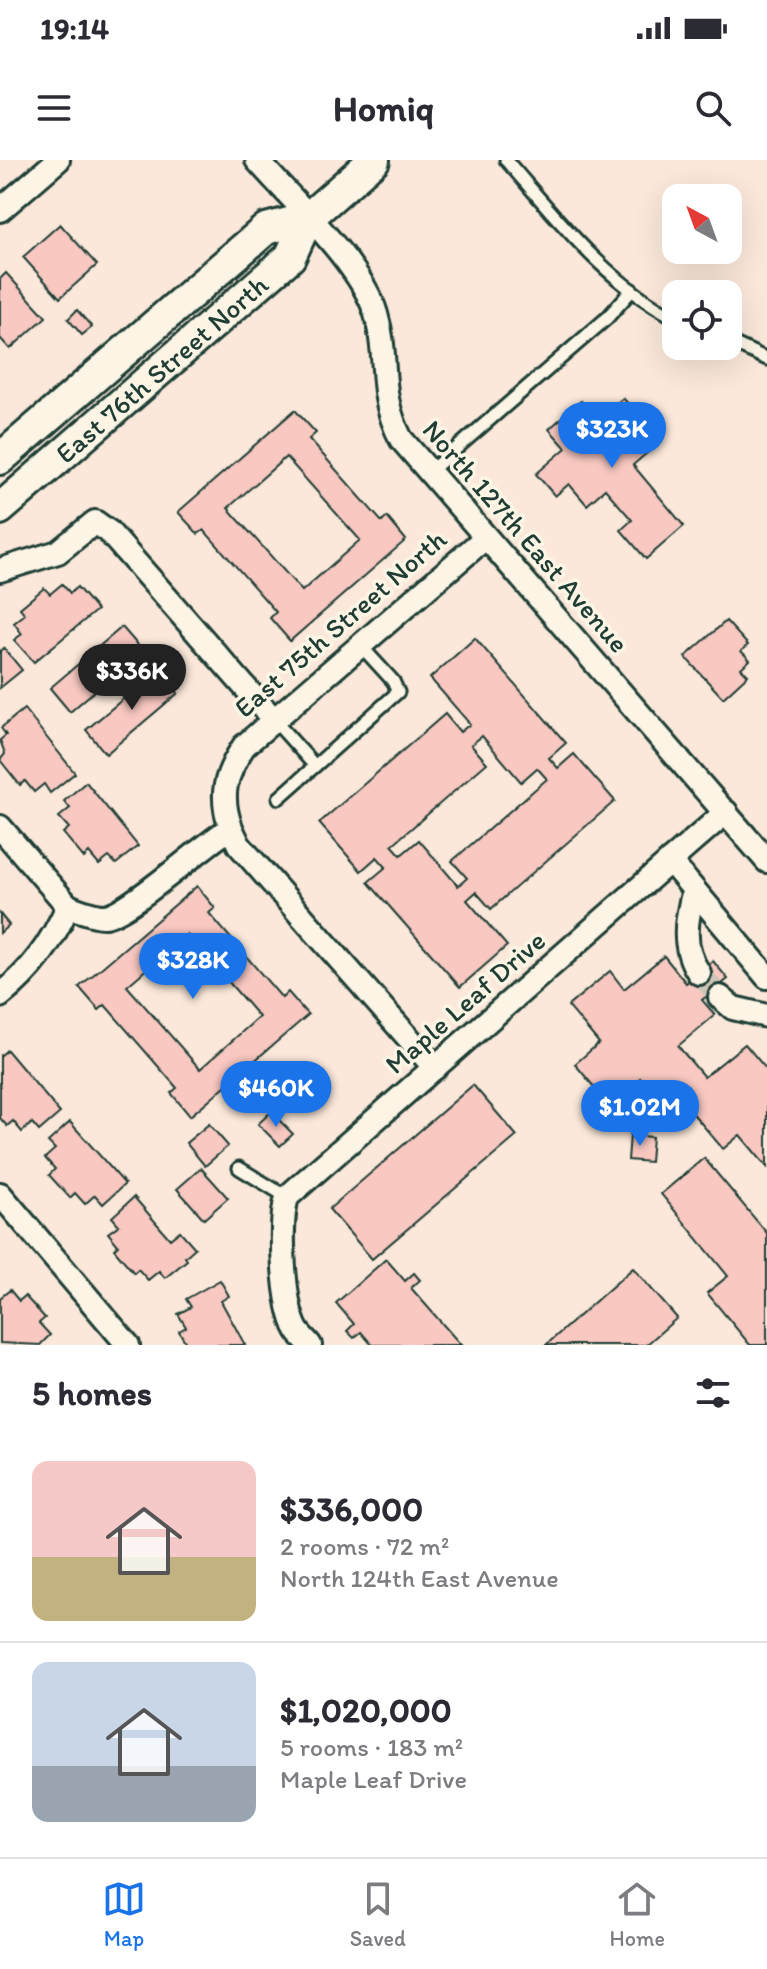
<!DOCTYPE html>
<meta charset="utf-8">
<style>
:root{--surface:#fff;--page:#f7f7f7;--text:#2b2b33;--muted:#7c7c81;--line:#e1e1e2;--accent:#1a73e8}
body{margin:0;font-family:Itim,sans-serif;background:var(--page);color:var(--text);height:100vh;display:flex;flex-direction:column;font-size:30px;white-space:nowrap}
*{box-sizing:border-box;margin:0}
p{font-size:26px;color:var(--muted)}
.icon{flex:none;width:44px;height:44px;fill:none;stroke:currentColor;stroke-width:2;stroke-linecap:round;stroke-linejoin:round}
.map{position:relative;height:1185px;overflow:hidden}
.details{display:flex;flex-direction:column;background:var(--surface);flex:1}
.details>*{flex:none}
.needle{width:52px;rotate:319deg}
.controls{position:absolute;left:662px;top:24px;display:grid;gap:16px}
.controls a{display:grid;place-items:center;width:80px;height:80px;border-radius:16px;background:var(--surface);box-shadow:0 8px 32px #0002;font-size:40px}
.price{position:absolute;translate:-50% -68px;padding:0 18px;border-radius:28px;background:var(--accent);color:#fff;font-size:26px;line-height:52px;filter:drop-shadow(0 2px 4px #0008)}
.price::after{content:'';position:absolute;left:50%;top:48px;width:24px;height:18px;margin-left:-12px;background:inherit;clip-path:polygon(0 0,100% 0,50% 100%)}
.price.active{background:#222;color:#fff}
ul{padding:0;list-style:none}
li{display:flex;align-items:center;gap:24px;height:200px;padding:0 32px}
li+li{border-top:2px solid var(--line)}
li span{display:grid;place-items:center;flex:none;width:224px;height:160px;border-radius:16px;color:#555}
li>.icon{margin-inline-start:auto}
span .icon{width:96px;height:96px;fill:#fffc;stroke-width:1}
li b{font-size:34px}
h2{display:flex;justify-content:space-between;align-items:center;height:96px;padding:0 32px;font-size:34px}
.status{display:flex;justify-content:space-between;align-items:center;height:56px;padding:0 40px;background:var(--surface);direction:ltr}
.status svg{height:22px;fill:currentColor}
header{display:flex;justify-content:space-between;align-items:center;height:104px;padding:0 32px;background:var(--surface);font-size:36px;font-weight:800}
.tab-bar{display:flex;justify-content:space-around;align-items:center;height:112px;border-top:2px solid var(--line);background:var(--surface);font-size:22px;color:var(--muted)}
.tab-bar a{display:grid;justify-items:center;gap:4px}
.tab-bar .active{color:var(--accent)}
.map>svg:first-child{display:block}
</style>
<div class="status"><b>19:14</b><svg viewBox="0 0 49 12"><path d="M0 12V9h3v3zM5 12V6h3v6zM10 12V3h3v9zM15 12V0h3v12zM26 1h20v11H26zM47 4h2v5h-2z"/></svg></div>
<header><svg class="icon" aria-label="menu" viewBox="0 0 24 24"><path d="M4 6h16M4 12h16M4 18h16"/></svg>Homiq<svg class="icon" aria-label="search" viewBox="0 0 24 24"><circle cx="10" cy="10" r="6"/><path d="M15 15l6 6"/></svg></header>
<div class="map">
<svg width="767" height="1185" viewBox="0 0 767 1185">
<rect width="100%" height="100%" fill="#fbe8da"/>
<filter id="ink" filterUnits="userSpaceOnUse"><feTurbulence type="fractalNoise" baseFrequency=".0125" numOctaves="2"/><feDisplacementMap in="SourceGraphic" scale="16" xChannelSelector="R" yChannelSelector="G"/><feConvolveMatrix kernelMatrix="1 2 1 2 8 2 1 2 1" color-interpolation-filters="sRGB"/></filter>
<g filter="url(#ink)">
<g fill="#f8c8c1" stroke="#1f3d34" stroke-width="2" fill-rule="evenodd">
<path d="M 60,64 L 97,105 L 60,138 L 23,97 Z"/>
<path d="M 6,113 L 46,157 L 10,189 L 0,178 L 0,119 Z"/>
<path d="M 77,150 L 92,167 L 82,175 L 68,159 Z"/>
<path d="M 623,238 L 661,281 L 633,305 L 684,366 L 646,399 L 621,370 L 632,360 L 605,329 L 587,345 L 569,324 L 555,336 L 536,314 L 566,288 L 549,269 L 581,241 L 597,260 Z"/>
<path d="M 295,250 L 316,273 L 309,279 L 382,362 L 387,357 L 406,380 L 290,481 L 270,458 L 276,452 L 204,370 L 198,374 L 178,352 ZM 286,297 L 360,380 L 302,431 L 228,348 Z"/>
<path d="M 62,424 L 70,433 L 77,427 L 97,450 L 34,502 L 14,480 L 22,474 L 14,463 L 25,454 L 20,448 L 44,428 L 50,434 Z"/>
<path d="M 726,461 L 748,485 L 741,491 L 750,500 L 741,508 L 748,515 L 723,538 L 685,497 Z"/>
<path d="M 122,467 L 142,490 L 70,552 L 50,528 Z"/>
<path d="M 475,478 L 566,583 L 549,598 L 558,608 L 574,594 L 615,641 L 491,749 L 476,732 L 467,740 L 507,786 L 460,827 L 368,722 L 386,707 L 377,697 L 361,711 L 319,663 L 445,554 L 460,572 L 470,564 L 430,518 ZM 482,576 L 521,622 L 537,608 L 547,619 L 452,701 L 467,718 L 458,726 L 419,680 L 401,695 L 392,685 L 487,603 L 471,585 Z"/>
<path d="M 4,488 L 22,510 L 0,528 L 0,491 Z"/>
<path d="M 159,509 L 178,533 L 106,594 L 86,570 Z"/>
<path d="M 24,549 L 75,613 L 50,633 L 44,624 L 34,632 L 25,621 L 20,625 L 0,600 L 5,594 L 0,580 L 6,575 L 1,568 Z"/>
<path d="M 86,622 L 138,686 L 116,704 L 109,697 L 99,705 L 89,693 L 84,698 L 63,673 L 69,668 L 59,657 L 70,648 L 64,641 Z"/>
<path d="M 197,726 L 215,748 L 209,753 L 282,838 L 288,832 L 308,855 L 190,956 L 171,933 L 177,928 L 105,845 L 99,850 L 79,827 ZM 187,774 L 259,857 L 200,909 L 127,826 Z"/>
<path d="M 0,754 L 9,765 L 0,773 Z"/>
<path d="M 664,796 L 686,823 L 713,801 L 728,819 L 702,840 L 715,855 L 678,886 L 704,917 L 745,884 L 767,910 L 767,1007 L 740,975 L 723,989 L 678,936 L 665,947 L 640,918 L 609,945 L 575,904 L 599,883 L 568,846 L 610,811 L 624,829 Z"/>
<path d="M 7,890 L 60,953 L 39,971 L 32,963 L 22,972 L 13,961 L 7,966 L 0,958 L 0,896 Z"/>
<path d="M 473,925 L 517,976 L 372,1099 L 329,1049 Z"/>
<path d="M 271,952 L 293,974 L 280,986 L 258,964 Z"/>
<path d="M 70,962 L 125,1024 L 103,1044 L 95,1035 L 85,1044 L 75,1033 L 70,1038 L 49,1015 L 55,1009 L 45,998 L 55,989 L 48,982 Z"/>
<path d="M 209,964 L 228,986 L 205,1006 L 186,983 Z"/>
<path d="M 630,975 L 652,977 L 650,1002 L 628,1000 Z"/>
<path d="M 704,998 L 767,1073 L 767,1185 L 750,1185 L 707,1133 L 728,1116 L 661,1034 Z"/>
<path d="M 201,1008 L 228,1038 L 204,1059 L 177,1029 Z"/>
<path d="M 134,1037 L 170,1079 L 180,1071 L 195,1088 L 185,1097 L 187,1100 L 165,1118 L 159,1111 L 148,1120 L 138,1109 L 134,1113 L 114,1089 L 118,1085 L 108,1073 L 119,1065 L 112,1057 Z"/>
<path d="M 386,1099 L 405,1121 L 414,1113 L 420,1120 L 411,1128 L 461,1185 L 372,1185 L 361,1172 L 354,1178 L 347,1171 L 354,1164 L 336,1143 Z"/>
<path d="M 633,1108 L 677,1158 L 646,1185 L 546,1185 Z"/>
<path d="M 220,1120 L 229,1136 L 221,1141 L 245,1185 L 187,1185 L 179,1171 L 186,1167 L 178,1154 L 191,1147 L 186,1139 Z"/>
<path d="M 10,1130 L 19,1141 L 25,1136 L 45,1158 L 39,1163 L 50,1175 L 40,1185 L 0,1183 L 0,1138 Z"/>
</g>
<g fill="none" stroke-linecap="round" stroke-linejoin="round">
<path stroke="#cfc6b9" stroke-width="22" stroke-dasharray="22 11" stroke-linecap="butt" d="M 699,813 L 720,837"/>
<g stroke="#1f3d34" stroke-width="17">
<g id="lane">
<path d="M 506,0 C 556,57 607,124 676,158"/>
<path d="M 728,181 L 767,199"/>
<path d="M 428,313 L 607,158 L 632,130"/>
<path d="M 273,559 L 315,606"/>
<path d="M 279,638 L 398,532 L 393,521 L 361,486"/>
<path d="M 239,1008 L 287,1037"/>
</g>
</g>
<g stroke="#1f3d34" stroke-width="28">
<g id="street">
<path d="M 257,0 C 292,40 362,105 376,154 C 390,202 376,230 401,279 L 767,701"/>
<path d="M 0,50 L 58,0"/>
<path d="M 0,410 L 58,392 L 95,362 L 109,372 L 273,559"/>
<path d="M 0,667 L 68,746"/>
<path d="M 231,668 L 239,685 L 435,908"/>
<path d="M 670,701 L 767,817"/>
<path d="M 694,730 C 686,759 681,787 699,813"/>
<path d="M 0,836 C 32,810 51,784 68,746 C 79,750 93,756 104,756 C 127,755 203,684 231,668 C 219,635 225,615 244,586 L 485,378"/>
<path d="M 720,837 L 733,848 L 767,856"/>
<path d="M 0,1034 L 128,1185"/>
<path d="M 310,1185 C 306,1180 300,1175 297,1170 C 283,1145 279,1064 287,1037 L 726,652"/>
</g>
</g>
<g stroke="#1f3d34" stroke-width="36">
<g id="secondary">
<path d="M 0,299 L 266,69 L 308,58"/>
<path id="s1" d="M 0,349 L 290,97 L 308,58 L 374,0"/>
</g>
</g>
<use href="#lane" stroke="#fcf5e5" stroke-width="11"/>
<use href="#street" stroke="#fcf5e5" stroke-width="22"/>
<use href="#secondary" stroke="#fcf5e5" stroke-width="30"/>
</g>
</g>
<g text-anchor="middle" stroke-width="7" stroke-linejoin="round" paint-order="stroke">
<g font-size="28" fill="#1f3d34" stroke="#fcf5e5">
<text dy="10" stroke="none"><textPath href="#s1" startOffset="214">East 76th Street North</textPath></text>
<text transform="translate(526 376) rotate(49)" y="10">North 127th East Avenue</text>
<text transform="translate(340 463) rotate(-41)" y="10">East 75th Street North</text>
<text transform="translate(465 842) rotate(-41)" y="10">Maple Leaf Drive</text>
</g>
</g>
</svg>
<div class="controls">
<a><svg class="needle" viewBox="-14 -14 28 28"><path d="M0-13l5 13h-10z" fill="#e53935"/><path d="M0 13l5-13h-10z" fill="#7c7c81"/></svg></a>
<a><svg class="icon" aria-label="locate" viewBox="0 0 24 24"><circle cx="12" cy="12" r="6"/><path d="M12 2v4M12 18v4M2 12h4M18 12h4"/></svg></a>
</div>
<b class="price" style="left:612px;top:310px">$323K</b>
<b class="price active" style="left:132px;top:552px">$336K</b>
<b class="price" style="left:193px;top:841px">$328K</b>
<b class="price" style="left:276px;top:969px">$460K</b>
<b class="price" style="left:640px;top:988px">$1.02M</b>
</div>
<section class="details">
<h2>5 homes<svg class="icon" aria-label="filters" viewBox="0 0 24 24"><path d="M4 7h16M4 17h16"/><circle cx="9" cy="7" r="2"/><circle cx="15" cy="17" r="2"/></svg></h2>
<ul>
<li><span style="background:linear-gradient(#f6c9c9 60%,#c2b280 0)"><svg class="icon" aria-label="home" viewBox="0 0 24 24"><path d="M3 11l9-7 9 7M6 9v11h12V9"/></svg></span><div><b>$336,000</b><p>2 rooms · 72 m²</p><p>North 124th East Avenue</p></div></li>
<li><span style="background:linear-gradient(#c9d6e8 65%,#9aa5b1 0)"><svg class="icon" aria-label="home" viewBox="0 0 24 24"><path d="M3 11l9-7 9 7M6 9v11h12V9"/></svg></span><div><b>$1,020,000</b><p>5 rooms · 183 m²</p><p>Maple Leaf Drive</p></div></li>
</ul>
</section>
<nav class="tab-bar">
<a class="active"><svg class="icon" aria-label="map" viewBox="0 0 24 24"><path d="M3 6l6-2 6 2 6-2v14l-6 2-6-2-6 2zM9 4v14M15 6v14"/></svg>Map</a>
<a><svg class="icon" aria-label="saved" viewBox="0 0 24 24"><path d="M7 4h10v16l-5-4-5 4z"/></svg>Saved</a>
<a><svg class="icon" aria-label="home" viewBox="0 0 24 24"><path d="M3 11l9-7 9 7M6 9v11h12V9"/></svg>Home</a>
</nav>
